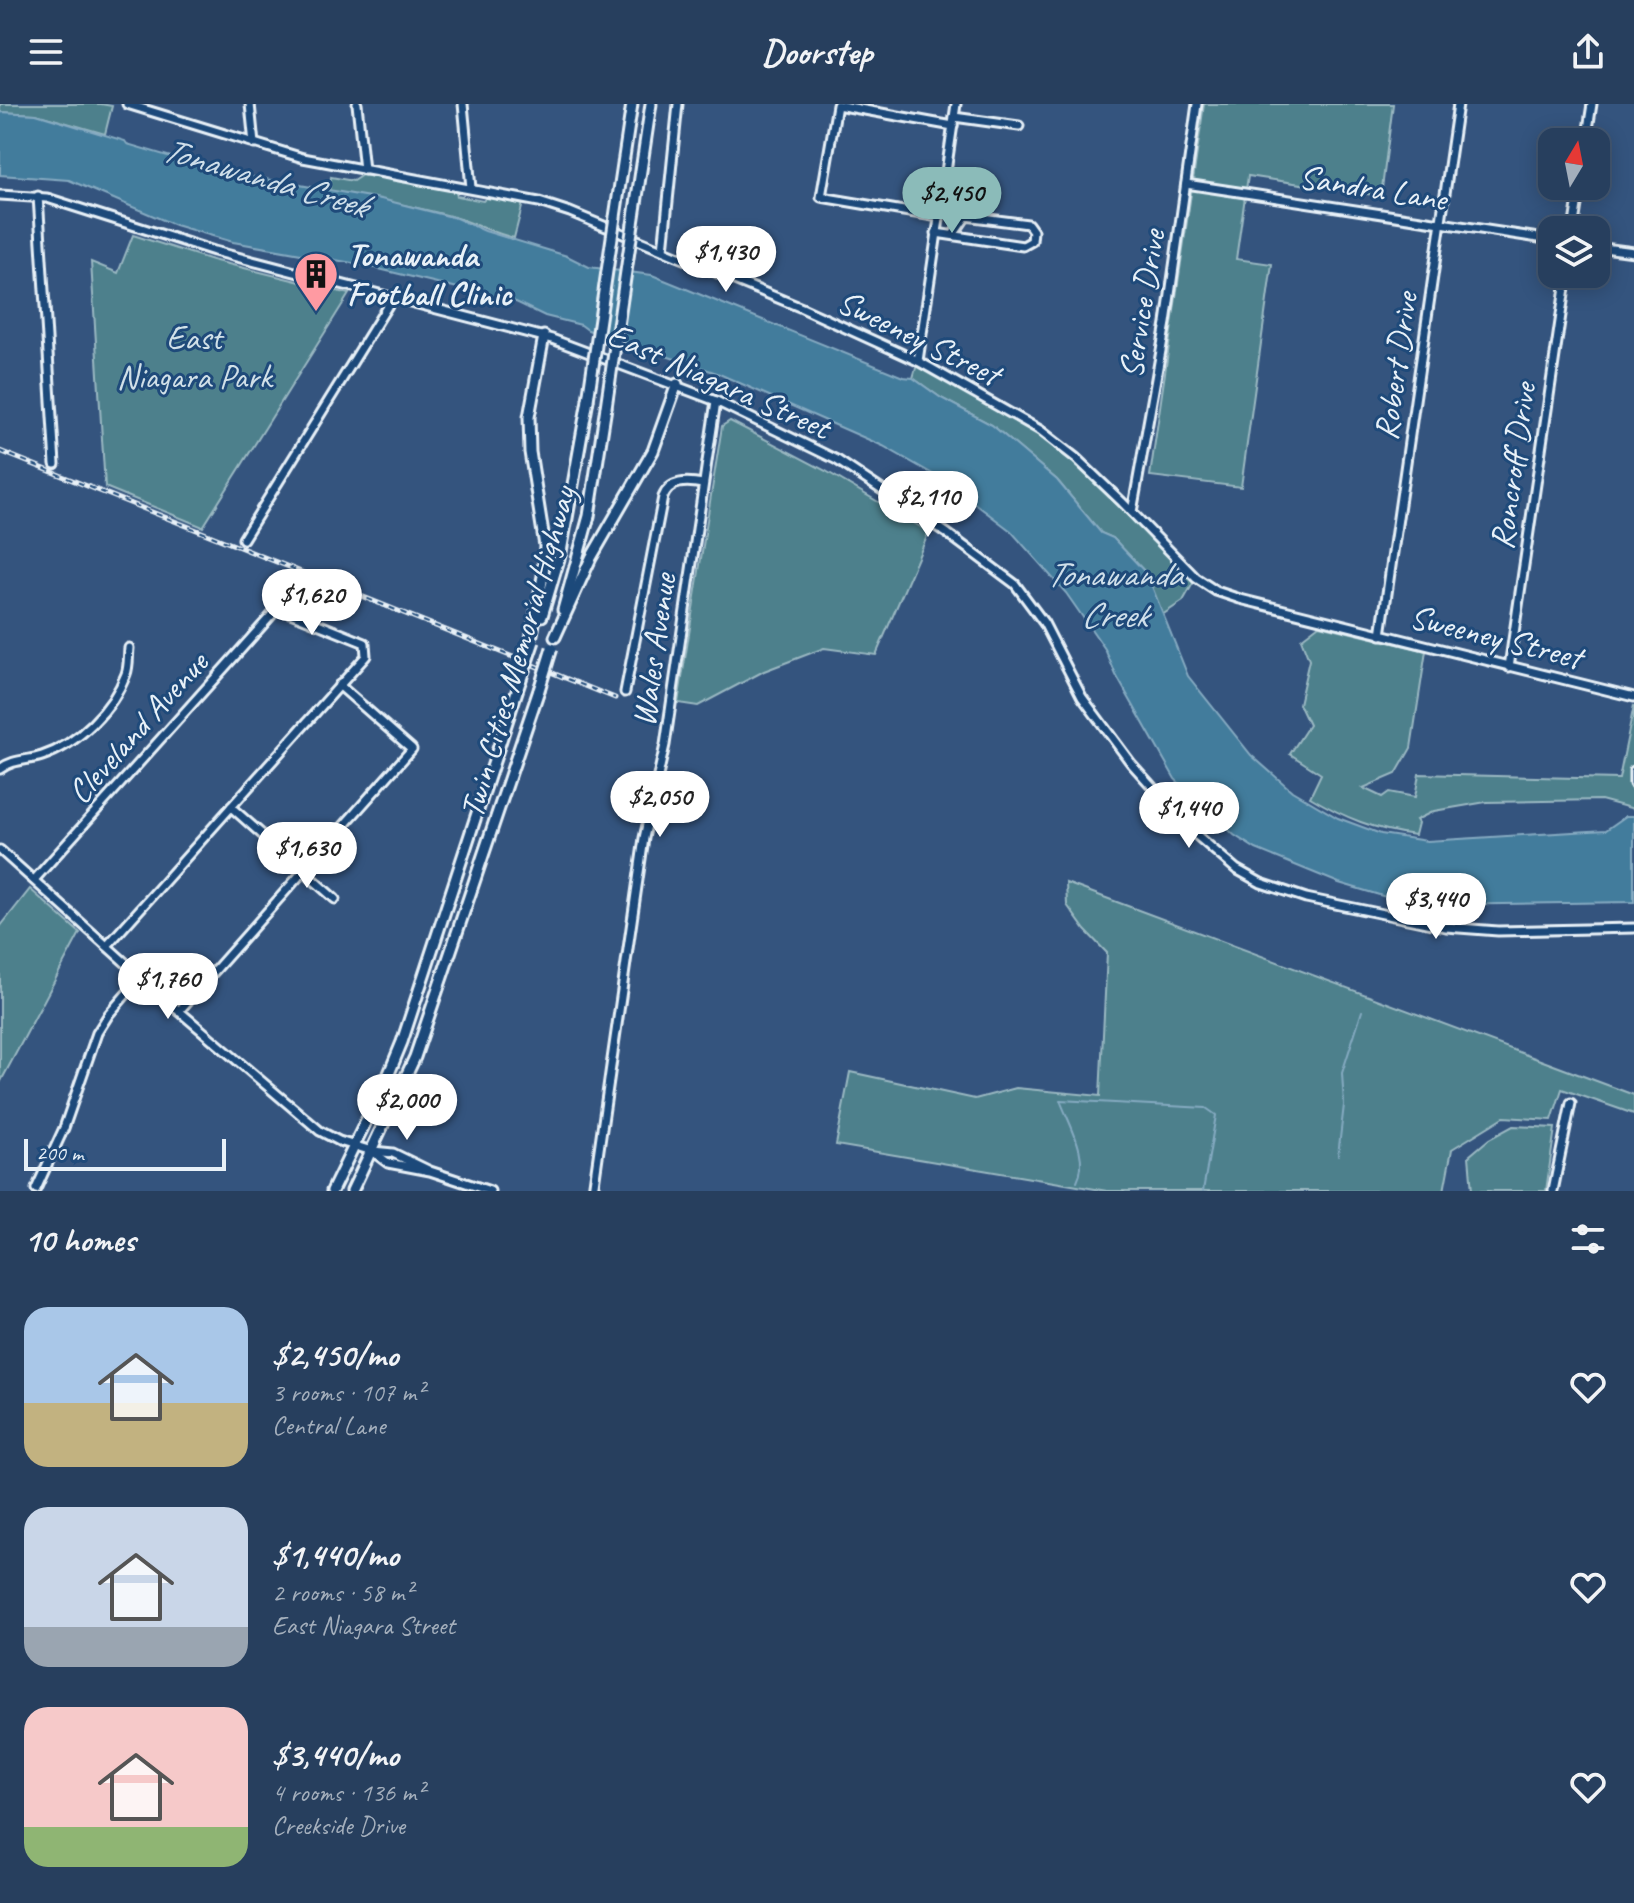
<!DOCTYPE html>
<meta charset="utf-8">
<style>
:root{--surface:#273f5e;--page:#2f4664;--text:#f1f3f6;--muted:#a4afbc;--line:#435873;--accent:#8bbbb9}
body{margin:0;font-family:Caveat,sans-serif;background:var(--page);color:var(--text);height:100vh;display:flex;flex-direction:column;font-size:30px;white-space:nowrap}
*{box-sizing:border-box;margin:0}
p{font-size:26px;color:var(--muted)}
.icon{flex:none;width:44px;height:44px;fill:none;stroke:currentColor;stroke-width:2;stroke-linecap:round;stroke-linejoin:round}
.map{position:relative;height:1087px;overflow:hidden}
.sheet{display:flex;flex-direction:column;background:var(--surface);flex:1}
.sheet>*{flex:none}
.needle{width:52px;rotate:10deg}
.buttons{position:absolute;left:1538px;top:24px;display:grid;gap:16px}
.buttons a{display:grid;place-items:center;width:72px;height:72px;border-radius:16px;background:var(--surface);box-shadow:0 4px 20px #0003,0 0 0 2px var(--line);font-size:40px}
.scale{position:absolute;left:24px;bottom:20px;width:202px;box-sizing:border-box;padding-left:8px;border:4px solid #e8f1f8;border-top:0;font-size:22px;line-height:28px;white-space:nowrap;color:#e8f1f8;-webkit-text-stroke:6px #1f4a7a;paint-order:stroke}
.price{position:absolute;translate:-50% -68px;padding:0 18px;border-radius:28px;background:#fff;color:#222;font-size:26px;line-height:52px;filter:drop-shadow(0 2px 4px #0008)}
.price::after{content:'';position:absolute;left:50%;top:48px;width:24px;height:18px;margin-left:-12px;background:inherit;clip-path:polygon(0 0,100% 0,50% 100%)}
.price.current{background:var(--accent);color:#111}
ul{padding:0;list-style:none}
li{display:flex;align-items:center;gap:24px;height:200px;padding:0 24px}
li span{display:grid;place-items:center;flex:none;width:224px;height:160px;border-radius:24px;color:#555}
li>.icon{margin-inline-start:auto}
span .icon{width:96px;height:96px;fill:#fffc;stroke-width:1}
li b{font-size:34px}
h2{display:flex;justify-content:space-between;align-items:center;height:96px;padding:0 24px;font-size:34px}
header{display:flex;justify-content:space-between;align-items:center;height:104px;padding:0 24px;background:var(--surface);font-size:36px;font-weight:700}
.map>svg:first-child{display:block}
</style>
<header><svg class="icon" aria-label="menu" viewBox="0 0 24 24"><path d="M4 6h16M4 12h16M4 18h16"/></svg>Doorstep<svg class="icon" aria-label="share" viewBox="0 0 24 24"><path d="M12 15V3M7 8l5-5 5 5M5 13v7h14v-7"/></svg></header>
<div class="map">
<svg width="1634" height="1087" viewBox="0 0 1634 1087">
<rect width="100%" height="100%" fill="#34547e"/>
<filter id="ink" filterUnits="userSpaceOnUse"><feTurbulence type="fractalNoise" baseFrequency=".0125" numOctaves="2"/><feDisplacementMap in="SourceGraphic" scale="16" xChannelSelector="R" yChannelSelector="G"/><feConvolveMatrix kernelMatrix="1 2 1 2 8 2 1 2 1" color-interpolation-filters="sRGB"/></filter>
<g filter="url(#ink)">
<g fill="#4d808c" stroke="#9ab8c2" stroke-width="2">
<path d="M 0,0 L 101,0 L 112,2 L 105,30 L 36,10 L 0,8 Z"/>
<path d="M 1204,0 L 1393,0 L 1381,92 L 1248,72 L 1236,155 L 1272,160 L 1241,383 L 1150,372 Z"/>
<path d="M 362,71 L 455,86 L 457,92 L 483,97 L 487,93 L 523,99 L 514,134 C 493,129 474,119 454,113 C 413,102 371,94 329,87 L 331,73 L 353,77 Z"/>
<path d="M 133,131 L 212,156 L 349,190 L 203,423 L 105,383 L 91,158 L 118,169 Z"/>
<path d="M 918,257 L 1040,326 L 1122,398 L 1196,474 L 1183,497 L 1162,511 L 1147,470 L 1113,434 L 1101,429 L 1057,376 L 992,321 L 941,294 L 913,274 Z"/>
<path d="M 730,317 L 826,367 L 929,428 L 876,551 L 824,544 L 764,567 L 698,602 L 678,599 L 722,322 Z"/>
<path d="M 1319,521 L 1426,547 L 1411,644 L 1396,670 L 1363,684 L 1382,693 L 1389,688 L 1415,693 L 1419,670 L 1619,675 L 1634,601 L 1634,705 L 1601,696 L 1486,698 L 1434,707 L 1416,716 L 1418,719 L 1415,731 C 1375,726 1345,714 1310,693 L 1321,670 L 1290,650 L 1309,621 L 1299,600 L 1309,556 L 1301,535 Z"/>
<path d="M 1066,779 L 1634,991 L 1634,1010 L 1562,985 L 1552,1016 L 1504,1013 L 1452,1045 L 1444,1087 L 1107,1087 L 836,1041 L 850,968 L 975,995 L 1016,984 L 1100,992 L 1107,849 L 1085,826 L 1067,801 Z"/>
<path d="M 30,785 L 80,829 L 0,979 L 0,823 Z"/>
<path d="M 1513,1022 L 1555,1024 L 1546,1087 L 1472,1087 L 1469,1052 L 1489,1035 Z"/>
</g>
<path fill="#437b9c" stroke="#85aac1" stroke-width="2" d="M 0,8 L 36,10 L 125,37 L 127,40 L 252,77 L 253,73 L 381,95 L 456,114 L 485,127 L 567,152 L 589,163 L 652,171 L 903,273 L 913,274 L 941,294 L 992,321 L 1057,376 L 1101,429 L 1113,434 L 1147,470 L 1188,572 L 1251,651 L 1292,687 L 1338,714 L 1381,730 L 1427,737 L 1606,726 L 1626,712 L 1634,712 L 1634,798 L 1439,801 L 1386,793 L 1339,779 L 1256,745 L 1234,731 L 1175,675 L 1116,571 L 1105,545 L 1066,489 L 1011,427 L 945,377 L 883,342 L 717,269 L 588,226 L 581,221 L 545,212 L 516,198 L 358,160 L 233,138 L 175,121 L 69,76 L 0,71 Z"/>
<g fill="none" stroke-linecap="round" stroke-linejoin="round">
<g stroke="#85aac1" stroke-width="2">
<path d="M 1338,1051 L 1344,1001 L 1342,969 L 1362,907"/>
<path d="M 1077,1078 C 1090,1053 1069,1020 1060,996 L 1206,1004 L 1216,1011 L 1203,1087"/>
</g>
<g stroke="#e8f1f8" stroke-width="13">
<g id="minor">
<path d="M 127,0 L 303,54 L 539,98 L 570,108 L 802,204 L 918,257 L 1040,326 L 1076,354 L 1122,398 L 1196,474 L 1216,487 L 1240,495 L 1634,593"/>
<path d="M 250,0 L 254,40"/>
<path d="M 357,0 L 364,66"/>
<path d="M 463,0 L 471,84"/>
<path d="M 954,13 L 1019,22"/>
<path d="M 1586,38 L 1592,0"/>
<path d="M 1186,80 L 1552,136"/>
<path d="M 0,91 L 47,94 L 214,147 L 552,235 L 716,297 L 837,356 L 948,430 L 1015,480 L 1044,519 L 1082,593 L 1131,659 L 1193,728 L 1236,765 L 1261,779 L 1306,794 L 1446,823 L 1498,827 L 1634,824"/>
<path d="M 38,92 L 55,360"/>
<path d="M 939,113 L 821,93 L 837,1 L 953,22"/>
<path d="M 1573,126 L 1580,82"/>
<path d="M 936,129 L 1023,142 L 1032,137 L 1033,127 L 1028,120 L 966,112 L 953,131"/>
<path d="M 1596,143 L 1634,148"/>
<path d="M 663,146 L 678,0"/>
<path d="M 918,257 L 956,0"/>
<path d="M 1132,408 L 1166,219 L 1197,0"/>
<path d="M 243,435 L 393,193"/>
<path d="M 1381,531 L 1458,0"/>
<path d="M 1509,563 L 1567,170"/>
<path d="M 625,588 L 663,393 C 670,376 687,377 703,380"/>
<path d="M 0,665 C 13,655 27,657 42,652 C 78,640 113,605 126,570 C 129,562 128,553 129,544"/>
<path d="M 1634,667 L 1634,680"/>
<path d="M 231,703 L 335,795"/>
<path d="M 0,746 L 179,907 L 320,1027 L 339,1037 L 372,1047 L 388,1059 L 430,1067 L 490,1087"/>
<path d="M 34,776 L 278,504 L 365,539 L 366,552 L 107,842"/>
<path d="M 179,907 L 412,645 L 339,581"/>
<path d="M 373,1047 L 393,1049 L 428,1066"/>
<path d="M 36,1085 L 64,1024 L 97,929 L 109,910 L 141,873"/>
<path d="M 593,1087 L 644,734 L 665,641 L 716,297"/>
<path d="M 1553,1087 L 1571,999"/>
</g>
</g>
<g stroke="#e8f1f8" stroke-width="15">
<g id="major">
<path d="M 615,113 L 632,0"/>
<path d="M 633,120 L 651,0"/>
<path d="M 563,506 L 589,412 L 606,303"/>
<path d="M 542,512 L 561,448 L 588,296"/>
<path d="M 555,533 L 591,454 L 653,347 L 677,280"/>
<path d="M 531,535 L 543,472 L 545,442 L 530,348 L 529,313 L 544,232"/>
<path d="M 332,1087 L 388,972 L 402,938 L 520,578"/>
<path d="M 352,1087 L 415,953 L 539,586"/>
</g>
</g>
<use href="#minor" stroke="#1f4a7a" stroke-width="7"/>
<use href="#major" stroke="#1f4a7a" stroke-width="9"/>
<g stroke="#e8f1f8" stroke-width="5">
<path id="rail" d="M 0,347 L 615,594"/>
</g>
<use href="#rail" stroke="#1f4a7a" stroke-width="2" stroke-dasharray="6" stroke-linecap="butt"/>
<g stroke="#e8f1f8" stroke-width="15" stroke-linecap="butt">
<g id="major-bridge">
<path d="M 588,296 L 615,113"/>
<path d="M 606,303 L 633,120"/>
<path d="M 520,578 L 534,537"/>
<path d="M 539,586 L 552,544"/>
</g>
</g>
<use href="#major-bridge" stroke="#1f4a7a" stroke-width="9"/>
</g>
</g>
<defs>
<g id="building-pin" transform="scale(2.3)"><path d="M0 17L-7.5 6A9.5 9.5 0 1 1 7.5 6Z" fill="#ff9aa2" stroke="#1f4a7a"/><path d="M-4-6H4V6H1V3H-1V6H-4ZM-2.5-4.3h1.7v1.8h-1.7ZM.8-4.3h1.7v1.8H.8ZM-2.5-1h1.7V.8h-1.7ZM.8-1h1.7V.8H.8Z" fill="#111"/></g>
</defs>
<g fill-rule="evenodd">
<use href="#building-pin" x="316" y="170"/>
</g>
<g text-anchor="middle" stroke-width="6" stroke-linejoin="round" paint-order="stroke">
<g font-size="34" fill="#e8f1f8" stroke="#1f4a7a">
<text transform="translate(1373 83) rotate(9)" y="12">Sandra Lane</text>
<text transform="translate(1141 200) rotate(-81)" y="12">Service Drive</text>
<text transform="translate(919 233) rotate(26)" y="12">Sweeney Street</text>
<text transform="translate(1395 262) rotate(-82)" y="12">Robert Drive</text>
<text transform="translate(719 276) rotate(24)" y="12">East Niagara Street</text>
<text transform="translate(1512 362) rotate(-82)" y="12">Roncroff Drive</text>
<text transform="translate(1496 532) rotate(14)" y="12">Sweeney Street</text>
<text transform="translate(653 546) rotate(-82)" y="12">Wales Avenue</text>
<text transform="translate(517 548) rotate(-74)" y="12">Twin Cities Memorial Highway</text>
<text transform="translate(137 623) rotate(-48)" y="12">Cleveland Avenue</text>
</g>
<g font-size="34" font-weight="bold" fill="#e8f1f8" stroke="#1f4a7a" text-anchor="start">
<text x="347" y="162">Tonawanda<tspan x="347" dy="39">Football Clinic</tspan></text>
</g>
<g font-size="34" fill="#d1e0e8" stroke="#1f4a7a">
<text x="194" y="245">East<tspan x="194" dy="39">Niagara Park</tspan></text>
</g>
<g font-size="36" font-style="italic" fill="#cfdfea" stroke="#1f4a7a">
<text transform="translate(265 72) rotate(16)" y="13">Tonawanda Creek</text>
<text x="1114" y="482">Tonawanda<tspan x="1114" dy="41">Creek</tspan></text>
</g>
</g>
</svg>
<div class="buttons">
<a><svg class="needle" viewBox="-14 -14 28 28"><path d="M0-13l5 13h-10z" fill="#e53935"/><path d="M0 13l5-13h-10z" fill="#a4afbc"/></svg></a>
<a><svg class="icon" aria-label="layers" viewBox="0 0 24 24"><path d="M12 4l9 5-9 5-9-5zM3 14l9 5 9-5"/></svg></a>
</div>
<div class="scale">200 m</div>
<b class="price current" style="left:952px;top:131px">$2,450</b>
<b class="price" style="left:726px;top:190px">$1,430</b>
<b class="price" style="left:928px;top:435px">$2,110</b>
<b class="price" style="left:312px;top:533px">$1,620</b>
<b class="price" style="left:660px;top:735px">$2,050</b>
<b class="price" style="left:1189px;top:746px">$1,440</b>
<b class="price" style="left:307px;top:786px">$1,630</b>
<b class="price" style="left:1436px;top:837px">$3,440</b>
<b class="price" style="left:168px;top:917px">$1,760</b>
<b class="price" style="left:407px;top:1038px">$2,000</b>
</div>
<section class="sheet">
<h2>10 homes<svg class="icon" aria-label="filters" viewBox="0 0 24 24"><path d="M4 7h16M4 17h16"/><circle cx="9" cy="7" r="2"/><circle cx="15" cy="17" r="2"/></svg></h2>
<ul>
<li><span style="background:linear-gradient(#a9c7e8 60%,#c2b280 0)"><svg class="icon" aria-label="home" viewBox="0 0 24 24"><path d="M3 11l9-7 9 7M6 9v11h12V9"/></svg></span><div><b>$2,450/mo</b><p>3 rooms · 107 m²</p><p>Central Lane</p></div><svg class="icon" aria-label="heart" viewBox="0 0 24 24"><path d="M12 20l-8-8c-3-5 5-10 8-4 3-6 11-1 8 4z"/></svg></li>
<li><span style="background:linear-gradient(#c9d6e8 75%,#9aa5b1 0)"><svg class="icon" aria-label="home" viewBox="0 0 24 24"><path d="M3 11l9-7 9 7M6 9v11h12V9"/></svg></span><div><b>$1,440/mo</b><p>2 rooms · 58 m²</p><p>East Niagara Street</p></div><svg class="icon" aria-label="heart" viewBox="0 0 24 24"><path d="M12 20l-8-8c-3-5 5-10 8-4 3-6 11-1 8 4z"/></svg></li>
<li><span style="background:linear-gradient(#f6c9c9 75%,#8fb573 0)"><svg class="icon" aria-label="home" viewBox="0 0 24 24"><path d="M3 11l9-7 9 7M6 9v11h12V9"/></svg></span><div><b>$3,440/mo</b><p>4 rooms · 136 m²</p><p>Creekside Drive</p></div><svg class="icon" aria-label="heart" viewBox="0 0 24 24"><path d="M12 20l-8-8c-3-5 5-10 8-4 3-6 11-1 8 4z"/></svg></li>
</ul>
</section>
